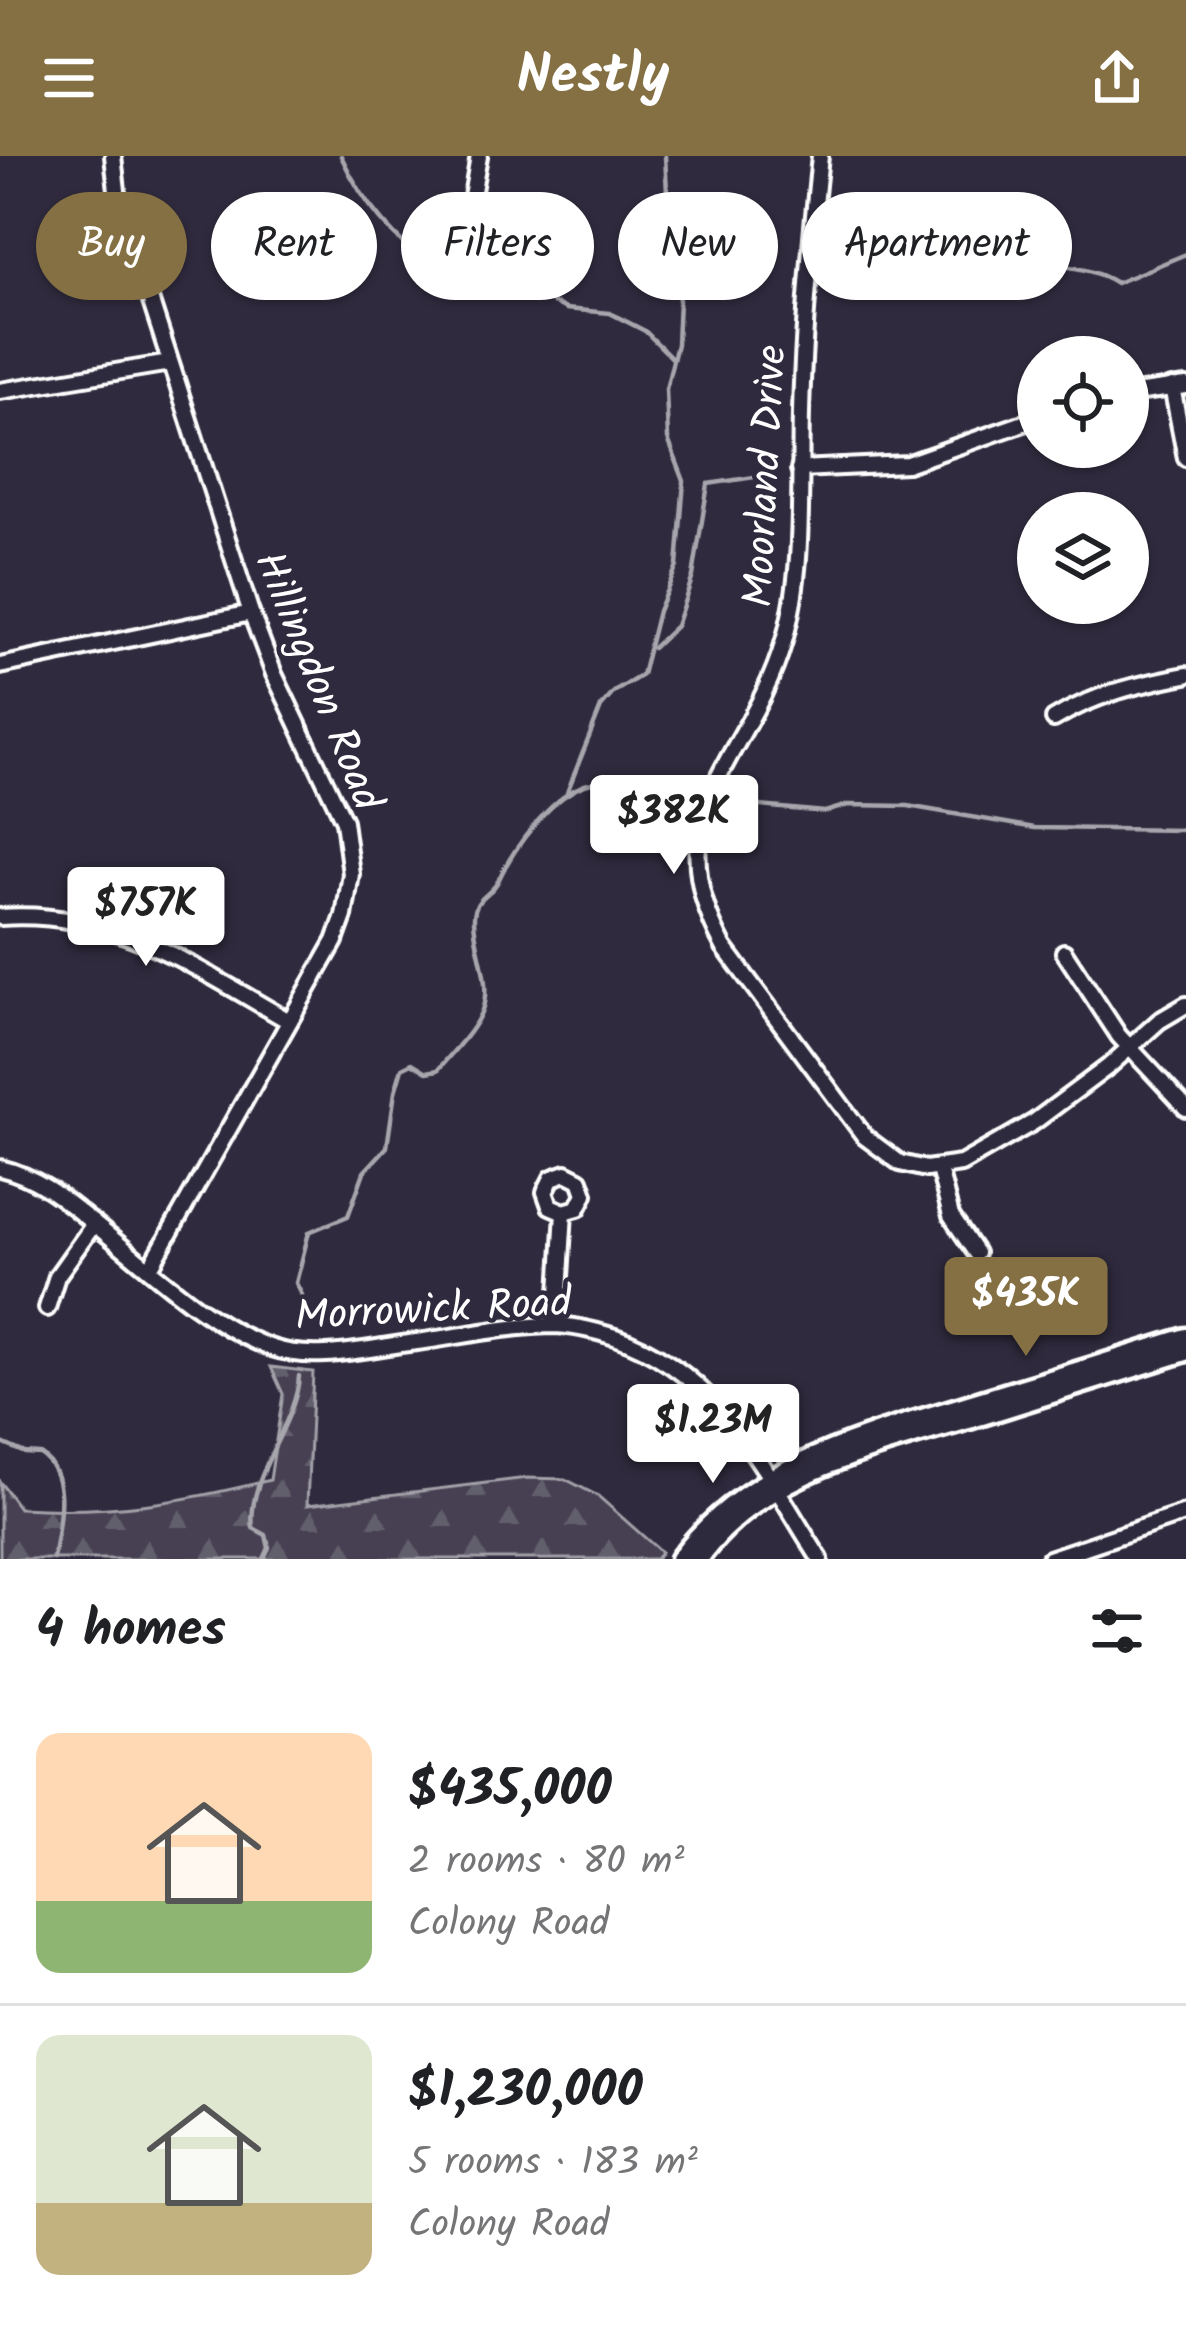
<!DOCTYPE html>
<meta charset="utf-8">
<style>
:root{--surface:#fff;--page:#f6f6f6;--text:#202124;--muted:#757577;--line:#e0e0e0;--accent:#847042}
body{margin:0;font-family:Kalam,sans-serif;background:var(--page);color:var(--text);height:100vh;display:flex;flex-direction:column;font-size:45px;white-space:nowrap}
*{box-sizing:border-box;margin:0}
p{font-size:39px;color:var(--muted)}
.icon{flex:none;width:66px;height:66px;fill:none;stroke:currentColor;stroke-width:2;stroke-linecap:round;stroke-linejoin:round}
.map{position:relative;height:1403px;overflow:hidden}
.side{display:flex;flex-direction:column;background:var(--surface);flex:1}
.side>*{flex:none}
.hud{position:absolute;left:36px;top:36px;width:1116px;height:108px;display:flex;gap:24px}
.tools{position:absolute;left:1017px;top:180px;display:grid;gap:24px}
.tools a{display:grid;place-items:center;width:132px;height:132px;border-radius:50%;background:var(--surface);box-shadow:0 3px 9px #0004;font-size:60px}
.price{position:absolute;translate:-50% -102px;padding:0 27px;border-radius:12px;background:#fff;color:#222;font-size:39px;line-height:78px;filter:drop-shadow(0 3px 6px #0008)}
.price::after{content:'';position:absolute;left:50%;top:72px;width:36px;height:27px;margin-left:-18px;background:inherit;clip-path:polygon(0 0,100% 0,50% 100%)}
.price.current{background:var(--accent);color:#fff}
ul{padding:0;list-style:none}
li{display:flex;align-items:center;gap:36px;height:300px;padding:0 36px}
li+li{border-top:3px solid var(--line)}
li span{display:grid;place-items:center;flex:none;width:336px;height:240px;border-radius:24px;color:#555}
li>.icon{margin-inline-start:auto}
span .icon{width:144px;height:144px;fill:#fffc;stroke-width:1}
li b{font-size:51px}
h2{display:flex;justify-content:space-between;align-items:center;height:144px;padding:0 36px;font-size:51px}
.tag{padding:0 42px;border-radius:54px;background:var(--surface);box-shadow:0 3px 9px #0004;font-size:42px;line-height:108px}
.tag.current{background:var(--accent);color:#fff}
header{display:flex;justify-content:space-between;align-items:center;height:156px;padding:0 36px;background:var(--accent);color:#fff;font-size:54px;font-weight:700}
.map>svg:first-child{display:block}
</style>
<header><svg class="icon" aria-label="menu" viewBox="0 0 24 24"><path d="M4 6h16M4 12h16M4 18h16"/></svg>Nestly<svg class="icon" aria-label="share" viewBox="0 0 24 24"><path d="M12 15V3M7 8l5-5 5 5M5 13v7h14v-7"/></svg></header>
<div class="map">
<svg width="1186" height="1403" viewBox="0 0 1186 1403">
<defs>
<pattern id="forest-firs" width="22" height="20" patternUnits="userSpaceOnUse" patternTransform="scale(3)"><rect width="22" height="20" fill="#464152"/><path d="M5 1l3.5 6h-7zM16 11l3.5 6h-7z" fill="#625e6c"/></pattern>
</defs>
<rect width="100%" height="100%" fill="#2f2a3d"/>
<filter id="ink" filterUnits="userSpaceOnUse"><feTurbulence type="fractalNoise" baseFrequency=".00833" numOctaves="2"/><feDisplacementMap in="SourceGraphic" scale="24" xChannelSelector="R" yChannelSelector="G"/><feConvolveMatrix kernelMatrix="1 2 1 2 8 2 1 2 1" color-interpolation-filters="sRGB"/></filter>
<g filter="url(#ink)">
<path fill="url(#forest-firs)" stroke="#a2a0a8" stroke-width="3" d="M 271,1211 L 313,1216 L 307,1349 L 527,1322 L 565,1323 L 598,1340 L 661,1396 L 656,1403 L 0,1403 L 0,1326 L 19,1352 C 111,1358 181,1346 270,1324 L 283,1238 Z"/>
<g fill="none" stroke-linecap="round" stroke-linejoin="round">
<g stroke="#a7a6ad" stroke-width="4.5">
<path d="M 341,0 C 366,54 402,95 454,124"/>
<path d="M 465,126 L 549,144 L 566,153 L 610,157 L 645,175 L 673,203"/>
<path d="M 919,131 C 978,118 1061,92 1116,127 L 1186,98"/>
<path d="M 653,492 L 676,470 L 693,420 L 708,328 L 761,320"/>
<path d="M 566,639 L 601,551 L 614,536 L 642,519 L 658,455 L 677,410 L 684,325 L 668,283 L 666,233 L 677,188 L 679,144 L 670,89 L 665,0"/>
<path d="M 727,647 L 825,656 L 848,649 L 908,650 L 1035,672 L 1186,674"/>
<path d="M 299,1171 L 302,1139 L 296,1127 L 309,1076 L 348,1060 L 364,1016 L 387,991 L 395,936 L 402,912 L 412,907 L 427,916 L 438,914 C 452,896 474,875 482,854 C 493,825 473,790 474,761 C 475,740 491,740 498,725 C 514,691 554,635 592,627 L 687,641"/>
<path d="M 0,1286 L 25,1297 L 40,1298 C 72,1319 58,1371 53,1403"/>
<path d="M 264,1403 L 269,1392 L 266,1379 L 253,1372 C 246,1322 297,1267 299,1220"/>
</g>
<g stroke="#fff" stroke-width="22">
<g id="street">
<path d="M 113,0 L 118,43 L 251,457 L 274,518 L 344,665 L 351,718 L 344,760 L 335,785 L 150,1112"/>
<path d="M 820,0 C 811,85 803,171 801,257 C 799,331 805,413 784,485 C 750,604 650,655 724,791 L 865,981 L 900,1007 L 926,1013 L 961,1008 L 1034,966 L 1109,910 L 1159,865 L 1186,849"/>
<path d="M 461,104 L 479,0"/>
<path d="M 1172,231 L 1186,302"/>
<path d="M 0,235 L 170,207"/>
<path d="M 1128,238 L 1186,230"/>
<path d="M 799,313 L 907,308 L 1038,262"/>
<path d="M 0,510 L 251,457"/>
<path d="M 1054,563 C 1094,538 1140,528 1186,519"/>
<path d="M 0,761 C 115,753 194,811 289,865"/>
<path d="M 1064,796 L 1119,880 L 1186,952"/>
<path d="M 0,1012 C 38,1021 64,1043 93,1067 C 145,1108 209,1171 272,1192 C 317,1207 371,1191 417,1186 C 461,1180 507,1170 552,1169 C 573,1169 596,1175 615,1181 C 720,1216 764,1316 820,1403"/>
<path d="M 939,1013 L 951,1060 L 976,1097"/>
<path d="M 47,1152 L 57,1120 L 94,1068"/>
<path d="M 557,1169 L 564,1056 L 578,1052 L 585,1038 L 580,1024 L 566,1017 L 552,1022 L 545,1036 L 550,1050 L 564,1056"/>
<path d="M 1049,1403 L 1186,1357"/>
</g>
</g>
<g stroke="#fff" stroke-width="27">
<g id="secondary">
<path d="M 680,1403 C 750,1308 869,1280 975,1247 C 1045,1226 1116,1204 1186,1182"/>
<path d="M 698,1403 C 761,1313 884,1289 982,1259 C 1050,1238 1118,1217 1186,1195"/>
</g>
</g>
<use href="#street" stroke="#2f2a3d" stroke-width="14"/>
<use href="#secondary" stroke="#2f2a3d" stroke-width="18"/>
</g>
</g>
<g text-anchor="middle" stroke-width="9" stroke-linejoin="round" paint-order="stroke">
<g font-size="42" fill="#fff" stroke="#2f2a3d">
<text transform="translate(763 320) rotate(-87)" y="15">Moorland Drive</text>
<text transform="translate(320 524) rotate(68)" y="15">Hillingdon Road</text>
<text transform="translate(433 1151) rotate(-3)" y="15">Morrowick Road</text>
</g>
</g>
</svg>
<div class="tools">
<a><svg class="icon" aria-label="locate" viewBox="0 0 24 24"><circle cx="12" cy="12" r="6"/><path d="M12 2v4M12 18v4M2 12h4M18 12h4"/></svg></a>
<a><svg class="icon" aria-label="layers" viewBox="0 0 24 24"><path d="M12 4l9 5-9 5-9-5zM3 14l9 5 9-5"/></svg></a>
</div>
<b class="price" style="left:674px;top:721px">$382K</b>
<b class="price" style="left:146px;top:813px">$757K</b>
<b class="price current" style="left:1026px;top:1203px">$435K</b>
<b class="price" style="left:713px;top:1330px">$1.23M</b>
<div class="hud">
<a class="tag current">Buy</a>
<a class="tag">Rent</a>
<a class="tag">Filters</a>
<a class="tag">New</a>
<a class="tag">Apartment</a>
</div>
</div>
<section class="side">
<h2>4 homes<svg class="icon" aria-label="filters" viewBox="0 0 24 24"><path d="M4 7h16M4 17h16"/><circle cx="9" cy="7" r="2"/><circle cx="15" cy="17" r="2"/></svg></h2>
<ul>
<li><span style="background:linear-gradient(#ffd9b3 70%,#8fb573 0)"><svg class="icon" aria-label="home" viewBox="0 0 24 24"><path d="M3 11l9-7 9 7M6 9v11h12V9"/></svg></span><div><b>$435,000</b><p>2 rooms · 80 m²</p><p>Colony Road</p></div></li>
<li><span style="background:linear-gradient(#dfe7d0 70%,#c2b280 0)"><svg class="icon" aria-label="home" viewBox="0 0 24 24"><path d="M3 11l9-7 9 7M6 9v11h12V9"/></svg></span><div><b>$1,230,000</b><p>5 rooms · 183 m²</p><p>Colony Road</p></div></li>
</ul>
</section>
